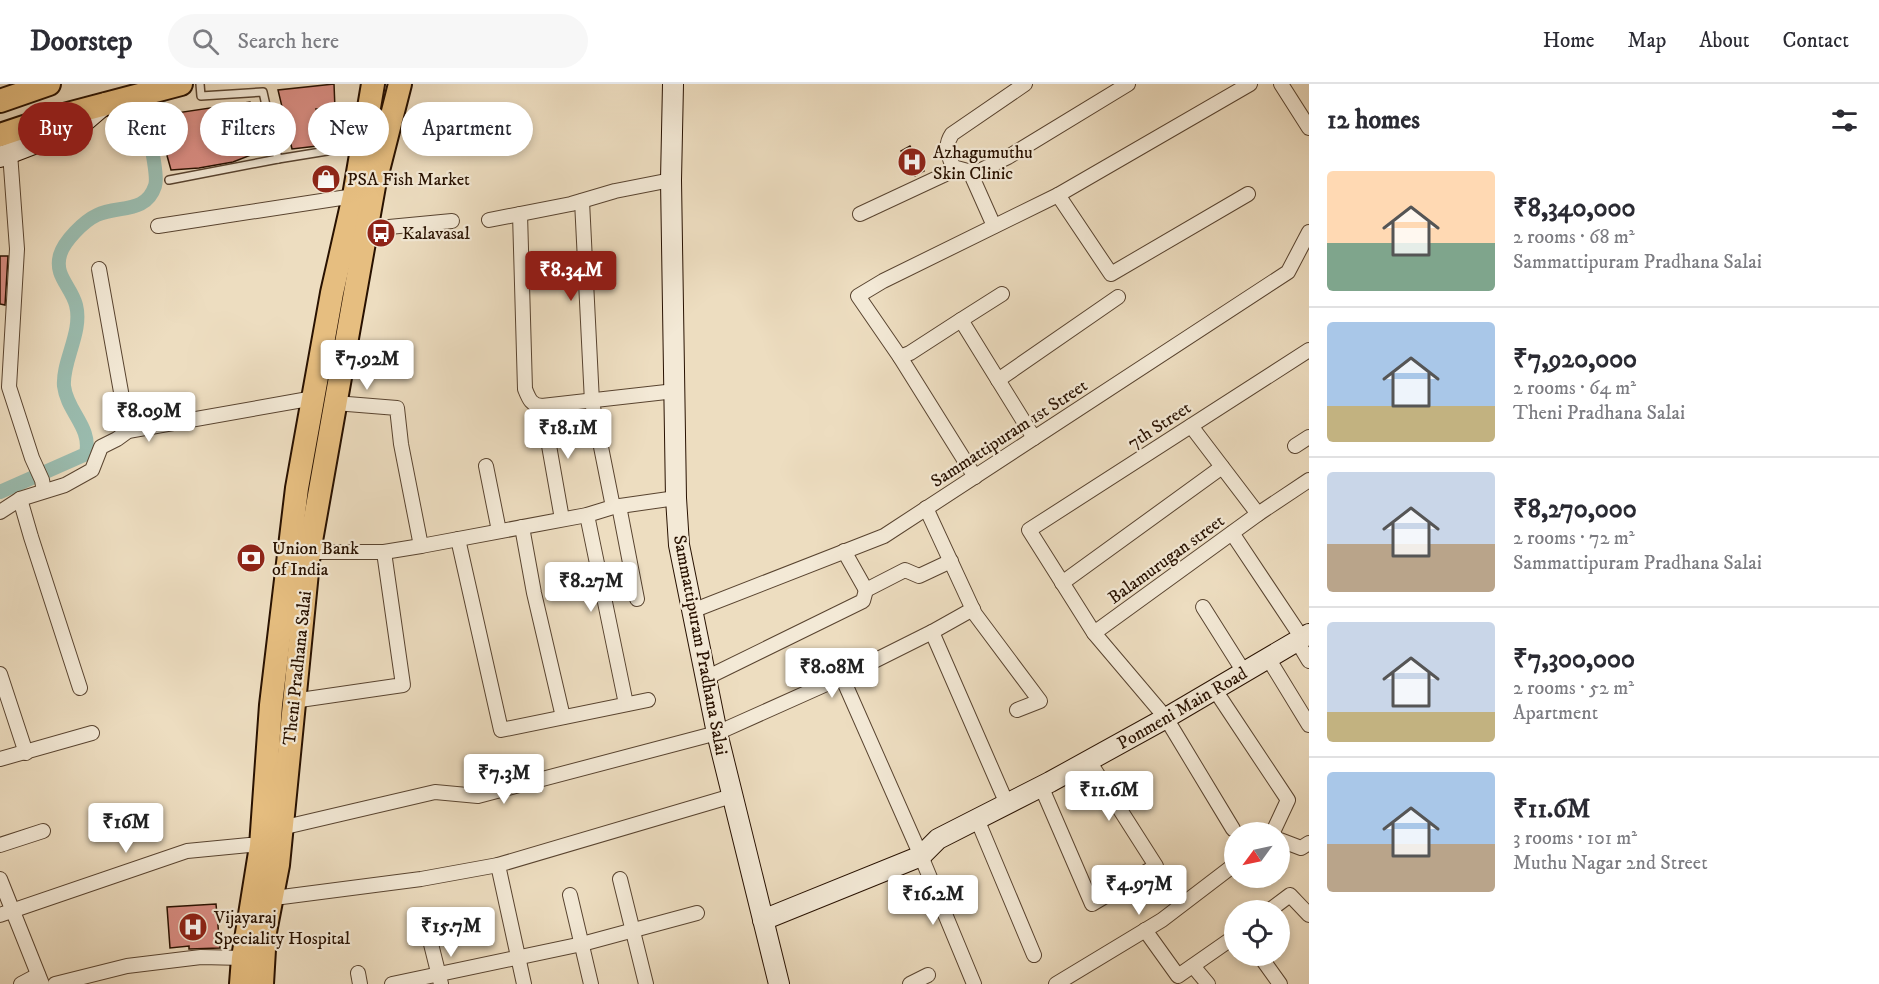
<!DOCTYPE html>
<meta charset="utf-8">
<style>
:root{--surface:#fff;--page:#f7f7f7;--text:#2b2b33;--muted:#7c7c81;--line:#e1e1e2;--accent:#8f2418}
body{margin:0;font-family:"IM FELL DW Pica",serif;background:var(--page);color:var(--text);height:100vh;display:flex;flex-direction:column;font-size:22px;white-space:nowrap}
*{box-sizing:border-box;margin:0}
p{font-size:20px;color:var(--muted)}
.icon{flex:none;width:33px;height:33px;fill:none;stroke:currentColor;stroke-width:2;stroke-linecap:round;stroke-linejoin:round}
.map{position:relative;flex:1;overflow:hidden}
.sheet{display:flex;flex-direction:column;background:var(--surface);width:570px}
.sheet>*{flex:none}
.top-card{position:absolute;left:18px;top:18px;width:570px;height:54px;display:flex;gap:12px}
.needle{width:39px;rotate:237deg}
.controls{position:absolute;left:1224px;top:738px;display:grid;gap:12px}
.controls a{display:grid;place-items:center;width:66px;height:66px;border-radius:50%;background:var(--surface);box-shadow:0 3px 9px #0003;font-size:30px}
.price{position:absolute;translate:-50% -51px;padding:0 14px;border-radius:6px;background:#fff;color:#222;font-size:20px;line-height:39px;filter:drop-shadow(0 2px 3px #0008)}
.price::after{content:'';position:absolute;left:50%;top:36px;width:18px;height:14px;margin-left:-9px;background:inherit;clip-path:polygon(0 0,100% 0,50% 100%)}
.price.active{background:var(--accent);color:#fff}
ul{padding:0;list-style:none}
li{display:flex;align-items:center;gap:18px;height:150px;padding:0 18px}
li+li{border-top:2px solid var(--line)}
li span{display:grid;place-items:center;flex:none;width:168px;height:120px;border-radius:6px;color:#555}
li>.icon{margin-inline-start:auto}
span .icon{width:72px;height:72px;fill:#fffc;stroke-width:1}
li b{font-size:26px}
h2{display:flex;justify-content:space-between;align-items:center;height:72px;padding:0 18px;font-size:26px}
.pill{padding:0 21px;border-radius:27px;background:var(--surface);box-shadow:0 3px 9px #0003;font-size:21px;line-height:54px}
.pill.active{background:var(--accent);color:#fff}
header{display:flex;align-items:center;gap:36px;box-sizing:border-box;height:84px;padding:0 30px;background:var(--surface);border-bottom:2px solid var(--line)}
header strong{font-size:28px}
nav{display:flex;gap:33px;margin-inline-start:auto;font-size:21px}
.search{width:420px;height:54px;background:var(--page);display:flex;align-items:center;gap:15px;box-sizing:border-box;padding:0 21px;border-radius:33px;color:var(--muted);font-size:22px}
main{display:flex;flex:1;min-height:0}
.map>svg:first-child{display:block}
</style>
<header>
<strong>Doorstep</strong>
<div class="search"><svg class="icon" aria-label="search" viewBox="0 0 24 24"><circle cx="10" cy="10" r="6"/><path d="M15 15l6 6"/></svg>Search here</div>
<nav><a>Home</a><a>Map</a><a>About</a><a>Contact</a></nav>
</header>
<main>
<div class="map">
<svg width="1309" height="900" viewBox="0 0 1309 900">
<rect width="100%" height="100%" fill="#edddc0"/>
<filter id="stains"><feTurbulence type="fractalNoise" baseFrequency=".00333" numOctaves="4"/><feColorMatrix values="0 0 0 0 .2 0 0 0 0 .09 0 0 0 0 .02 0 0 0 .5 -.17"/></filter>
<radialGradient id="worn" r=".72"><stop offset=".6" stop-color="#630" stop-opacity="0"/><stop offset="1" stop-color="#630" stop-opacity=".3"/></radialGradient>
<g fill="none" stroke-linecap="round" stroke-linejoin="round">
<path stroke="#9abcaf" stroke-width="14" d="M 0,408 L 86,370 C 92,343 67,328 64,302 C 62,277 83,248 76,221 C 71,202 54,192 60,171 C 64,157 84,137 97,131 C 118,121 146,130 155,102 C 159,91 147,44 145,30 L 167,6"/>
</g>
<g fill="#d98d83" stroke="#281100" stroke-width="1.5">
<path d="M 334,0 L 335,25 L 316,25 L 326,61 L 292,65 L 278,6 Z"/>
<path d="M 250,18 L 266,65 L 233,78 L 199,84 L 171,86 L 156,32 Z"/>
<path d="M 910,62 L 924,87 L 915,92 L 901,67 Z"/>
<path d="M 0,172 L 8,172 L 5,221 L 0,220 Z"/>
<path d="M 216,820 L 220,864 L 189,865 L 189,862 L 170,864 L 167,823 Z"/>
</g>
<g fill="none" stroke-linecap="round" stroke-linejoin="round">
<g stroke="#594430" stroke-width="10">
<g id="lane">
<path d="M 200,0 L 201,12 L 263,8 L 278,75"/>
<path d="M 169,96 L 278,75 L 358,62"/>
</g>
</g>
<g stroke="#594430" stroke-width="16">
<g id="street">
<path d="M 1281,0 L 1309,44"/>
<path d="M 10,69 L 17,165 L 9,303 L 32,374 L 42,396 L 44,407"/>
<path d="M 953,83 L 975,89 L 1008,73 L 1128,0"/>
<path d="M 970,88 L 994,142"/>
<path d="M 1058,111 L 1111,190 L 1248,110"/>
<path d="M 582,117 L 592,318 L 613,423"/>
<path d="M 520,130 L 525,305 C 529,315 531,321 542,322 L 675,307"/>
<path d="M 860,130 L 950,88 L 953,83 C 948,70 944,62 952,50 L 1025,0"/>
<path d="M 489,136 L 571,120 L 615,107 L 671,96"/>
<path d="M 158,142 L 354,112"/>
<path d="M 368,145 L 452,137"/>
<path d="M 99,185 L 128,347"/>
<path d="M 1002,210 L 961,236 L 1034,354"/>
<path d="M 900,273 L 910,269 L 961,236"/>
<path d="M 998,296 L 1118,213"/>
<path d="M 335,319 L 397,324 L 401,360 L 421,462"/>
<path d="M 542,322 L 562,435"/>
<path d="M 1191,342 L 1258,430 L 1094,549 L 1166,634 L 1233,745"/>
<path d="M 1295,362 L 1309,353"/>
<path d="M 486,382 L 499,447"/>
<path d="M 975,393 L 900,273 L 858,212 L 883,197 L 1058,111 L 1250,0"/>
<path d="M 20,415 L 31,453 L 80,604"/>
<path d="M 619,422 L 637,515"/>
<path d="M 926,424 L 975,530 L 1040,617 L 1017,626"/>
<path d="M 0,428 L 20,415 L 65,401 L 92,386 L 101,363 L 117,355 L 128,347 L 314,314"/>
<path d="M 1258,430 L 1309,396"/>
<path d="M 587,431 L 626,620"/>
<path d="M 522,443 L 534,509 L 563,633"/>
<path d="M 1232,449 L 1302,554"/>
<path d="M 458,455 L 501,646 L 648,616"/>
<path d="M 844,467 L 866,506 L 905,486 L 919,492 L 951,477"/>
<path d="M 309,468 L 384,468 L 421,462 L 587,431 L 613,423 L 676,414"/>
<path d="M 1062,499 L 1222,383"/>
<path d="M 1203,523 L 1244,588"/>
<path d="M 973,525 L 932,548 L 1007,720"/>
<path d="M 692,527 L 884,452 L 1288,188 L 1309,148"/>
<path d="M 1094,549 L 1029,446 L 1309,266"/>
<path d="M 1297,557 L 1309,577"/>
<path d="M 1268,574 L 1309,641"/>
<path d="M 0,590 L 26,669"/>
<path d="M 842,593 L 921,772 L 974,900"/>
<path d="M 706,594 L 863,517 L 866,506"/>
<path d="M 1215,606 L 1288,716 L 1273,748"/>
<path d="M 293,617 L 403,601 L 384,468"/>
<path d="M 0,675 L 92,649"/>
<path d="M 1041,702 L 1092,820 L 1156,782 L 1089,677"/>
<path d="M 977,735 L 1034,871"/>
<path d="M 281,744 L 435,708 L 478,712 L 717,649 L 842,593 L 932,548"/>
<path d="M 1280,756 L 1301,764 L 1309,759"/>
<path d="M 0,761 L 43,747"/>
<path d="M 0,795 L 42,900"/>
<path d="M 620,795 L 646,900"/>
<path d="M 570,811 L 591,900"/>
<path d="M 282,813 L 421,795 L 498,781"/>
<path d="M 1270,826 L 1290,811 L 1309,831"/>
<path d="M 0,831 L 187,767 L 249,761 L 266,763"/>
<path d="M 1145,846 L 1178,892 L 1234,853"/>
<path d="M 430,856 L 441,900"/>
<path d="M 1260,872 L 1280,900"/>
<path d="M 1193,882 L 1208,900"/>
<path d="M 358,889 L 360,900"/>
<path d="M 21,900 L 38,891"/>
<path d="M 55,900 L 127,882 L 201,873 L 243,874"/>
<path d="M 392,900 L 582,860 L 697,829"/>
<path d="M 524,900 L 498,781 L 732,712"/>
<path d="M 910,900 L 928,891"/>
<path d="M 1056,900 L 1162,836 L 1234,781"/>
</g>
</g>
<g stroke="#281100" stroke-width="22">
<g id="secondary">
<path d="M 673,0 L 671,96 L 676,414 L 679,461 L 717,649 L 779,900"/>
<path d="M 0,73 L 78,43 L 106,19"/>
<path d="M 763,836 L 921,772 L 938,755 L 1050,698 L 1166,634 L 1309,550"/>
</g>
</g>
<g stroke="#281100" stroke-width="26">
<g id="primary">
<path d="M 0,17 L 49,0"/>
<path d="M 0,51 L 45,36 L 181,0"/>
<path d="M 241,900 L 243,874 L 261,762 L 271,621 L 297,404 L 332,209 L 354,112 L 373,0"/>
<path d="M 262,900 L 265,848 L 278,781 L 309,468 L 374,102 L 400,0"/>
</g>
</g>
<use href="#lane" stroke="#f3e9d6" stroke-width="7"/>
<use href="#street" stroke="#f3e9d6" stroke-width="14"/>
<use href="#secondary" stroke="#f3e9d6" stroke-width="20"/>
<use href="#primary" stroke="#e6be80" stroke-width="22"/>
</g>
<defs>
<g id="hospital-disc" transform="scale(1.5)"><circle r="9.5" fill="#8f2418" stroke="#f3e9d6"/><path d="M-5-5h3v3.5h4V-5h3V5h-3V1.5h-4V5h-3Z" fill="#fff"/></g>
<g id="shop-disc" transform="scale(1.5)"><circle r="9.5" fill="#8f2418" stroke="#f3e9d6"/><path d="M-5-2.5h2.3a2.7 3.5 0 0 1 5.4 0H5L5.5 6h-11ZM-1.5-2.5h3a1.5 2.3 0 0 0-3 0Z" fill="#fff"/></g>
<g id="bus-disc" transform="scale(1.5)"><circle r="9.5" fill="#8f2418" stroke="#f3e9d6"/><path d="M-5-6H5V4H4V6H2V4H-2V6H-4V4H-5ZM-3.5-4V0h7V-4ZM-3.5 1.2v1.5H-2V1.2ZM2 1.2v1.5H3.5V1.2Z" fill="#fff"/></g>
<g id="bank-disc" transform="scale(1.5)"><circle r="9.5" fill="#8f2418" stroke="#f3e9d6"/><path d="M-6-4H6V4H-6ZM0-2.3a2.3 2.3 0 1 0 0 4.6a2.3 2.3 0 1 0 0-4.6Z" fill="#fff"/></g>
</defs>
<g fill-rule="evenodd">
<use href="#hospital-disc" x="912" y="78"/>
<use href="#shop-disc" x="326" y="95"/>
<use href="#bus-disc" x="381" y="149"/>
<use href="#bank-disc" x="251" y="474"/>
<use href="#hospital-disc" x="193" y="843"/>
</g>
<g text-anchor="middle" stroke-width="4.5" stroke-linejoin="round" paint-order="stroke">
<g font-size="18" fill="#281100" stroke="#f3e9d6" text-anchor="start">
<text x="933" y="74">Azhagumuthu<tspan x="933" dy="21">Skin Clinic</tspan></text>
<text x="347" y="101">PSA Fish Market</text>
<text x="402" y="155">Kalavasal</text>
<text x="272" y="470">Union Bank<tspan x="272" dy="21">of India</tspan></text>
<text x="214" y="839">Vijayaraj<tspan x="214" dy="21">Speciality Hospital</tspan></text>
</g>
<g font-size="18" fill="#281100" stroke="#f3e9d6">
<text transform="translate(1159 341) rotate(-33)" y="6">7th Street</text>
<text transform="translate(1009 349) rotate(-33)" y="6">Sammattipuram 1st Street</text>
<text transform="translate(1166 475) rotate(-36)" y="6">Balamurugan street</text>
<text transform="translate(701 561) rotate(79)" y="6">Sammattipuram Pradhana Salai</text>
<text transform="translate(297 584) rotate(-84)" y="6">Theni Pradhana Salai</text>
<text transform="translate(1182 624) rotate(-30)" y="6">Ponmeni Main Road</text>
</g>
</g>
<rect width="100%" height="100%" filter="url(#stains)"/>
<rect width="100%" height="100%" fill="url(#worn)"/>
</svg>
<div class="controls">
<a><svg class="needle" viewBox="-14 -14 28 28"><path d="M0-13l5 13h-10z" fill="#e53935"/><path d="M0 13l5-13h-10z" fill="#7c7c81"/></svg></a>
<a><svg class="icon" aria-label="locate" viewBox="0 0 24 24"><circle cx="12" cy="12" r="6"/><path d="M12 2v4M12 18v4M2 12h4M18 12h4"/></svg></a>
</div>
<b class="price active" style="left:571px;top:218px">₹8.34M</b>
<b class="price" style="left:367px;top:307px">₹7.92M</b>
<b class="price" style="left:149px;top:359px">₹8.09M</b>
<b class="price" style="left:568px;top:376px">₹18.1M</b>
<b class="price" style="left:591px;top:529px">₹8.27M</b>
<b class="price" style="left:832px;top:615px">₹8.08M</b>
<b class="price" style="left:504px;top:721px">₹7.3M</b>
<b class="price" style="left:1109px;top:738px">₹11.6M</b>
<b class="price" style="left:126px;top:770px">₹16M</b>
<b class="price" style="left:1139px;top:832px">₹4.97M</b>
<b class="price" style="left:933px;top:842px">₹16.2M</b>
<b class="price" style="left:451px;top:874px">₹15.7M</b>
<div class="top-card">
<a class="pill active">Buy</a>
<a class="pill">Rent</a>
<a class="pill">Filters</a>
<a class="pill">New</a>
<a class="pill">Apartment</a>
</div>
</div>
<section class="sheet">
<h2>12 homes<svg class="icon" aria-label="filters" viewBox="0 0 24 24"><path d="M4 7h16M4 17h16"/><circle cx="9" cy="7" r="2"/><circle cx="15" cy="17" r="2"/></svg></h2>
<ul>
<li><span style="background:linear-gradient(#ffd9b3 60%,#7fa58c 0)"><svg class="icon" aria-label="home" viewBox="0 0 24 24"><path d="M3 11l9-7 9 7M6 9v11h12V9"/></svg></span><div><b>₹8,340,000</b><p>2 rooms · 68 m²</p><p>Sammattipuram Pradhana Salai</p></div></li>
<li><span style="background:linear-gradient(#a9c7e8 70%,#c2b280 0)"><svg class="icon" aria-label="home" viewBox="0 0 24 24"><path d="M3 11l9-7 9 7M6 9v11h12V9"/></svg></span><div><b>₹7,920,000</b><p>2 rooms · 64 m²</p><p>Theni Pradhana Salai</p></div></li>
<li><span style="background:linear-gradient(#c9d6e8 60%,#b9a48a 0)"><svg class="icon" aria-label="home" viewBox="0 0 24 24"><path d="M3 11l9-7 9 7M6 9v11h12V9"/></svg></span><div><b>₹8,270,000</b><p>2 rooms · 72 m²</p><p>Sammattipuram Pradhana Salai</p></div></li>
<li><span style="background:linear-gradient(#c9d6e8 75%,#c2b280 0)"><svg class="icon" aria-label="home" viewBox="0 0 24 24"><path d="M3 11l9-7 9 7M6 9v11h12V9"/></svg></span><div><b>₹7,300,000</b><p>2 rooms · 52 m²</p><p>Apartment</p></div></li>
<li><span style="background:linear-gradient(#a9c7e8 60%,#b9a48a 0)"><svg class="icon" aria-label="home" viewBox="0 0 24 24"><path d="M3 11l9-7 9 7M6 9v11h12V9"/></svg></span><div><b>₹11.6M</b><p>3 rooms · 101 m²</p><p>Muthu Nagar 2nd Street</p></div></li>
</ul>
</section>
</main>
